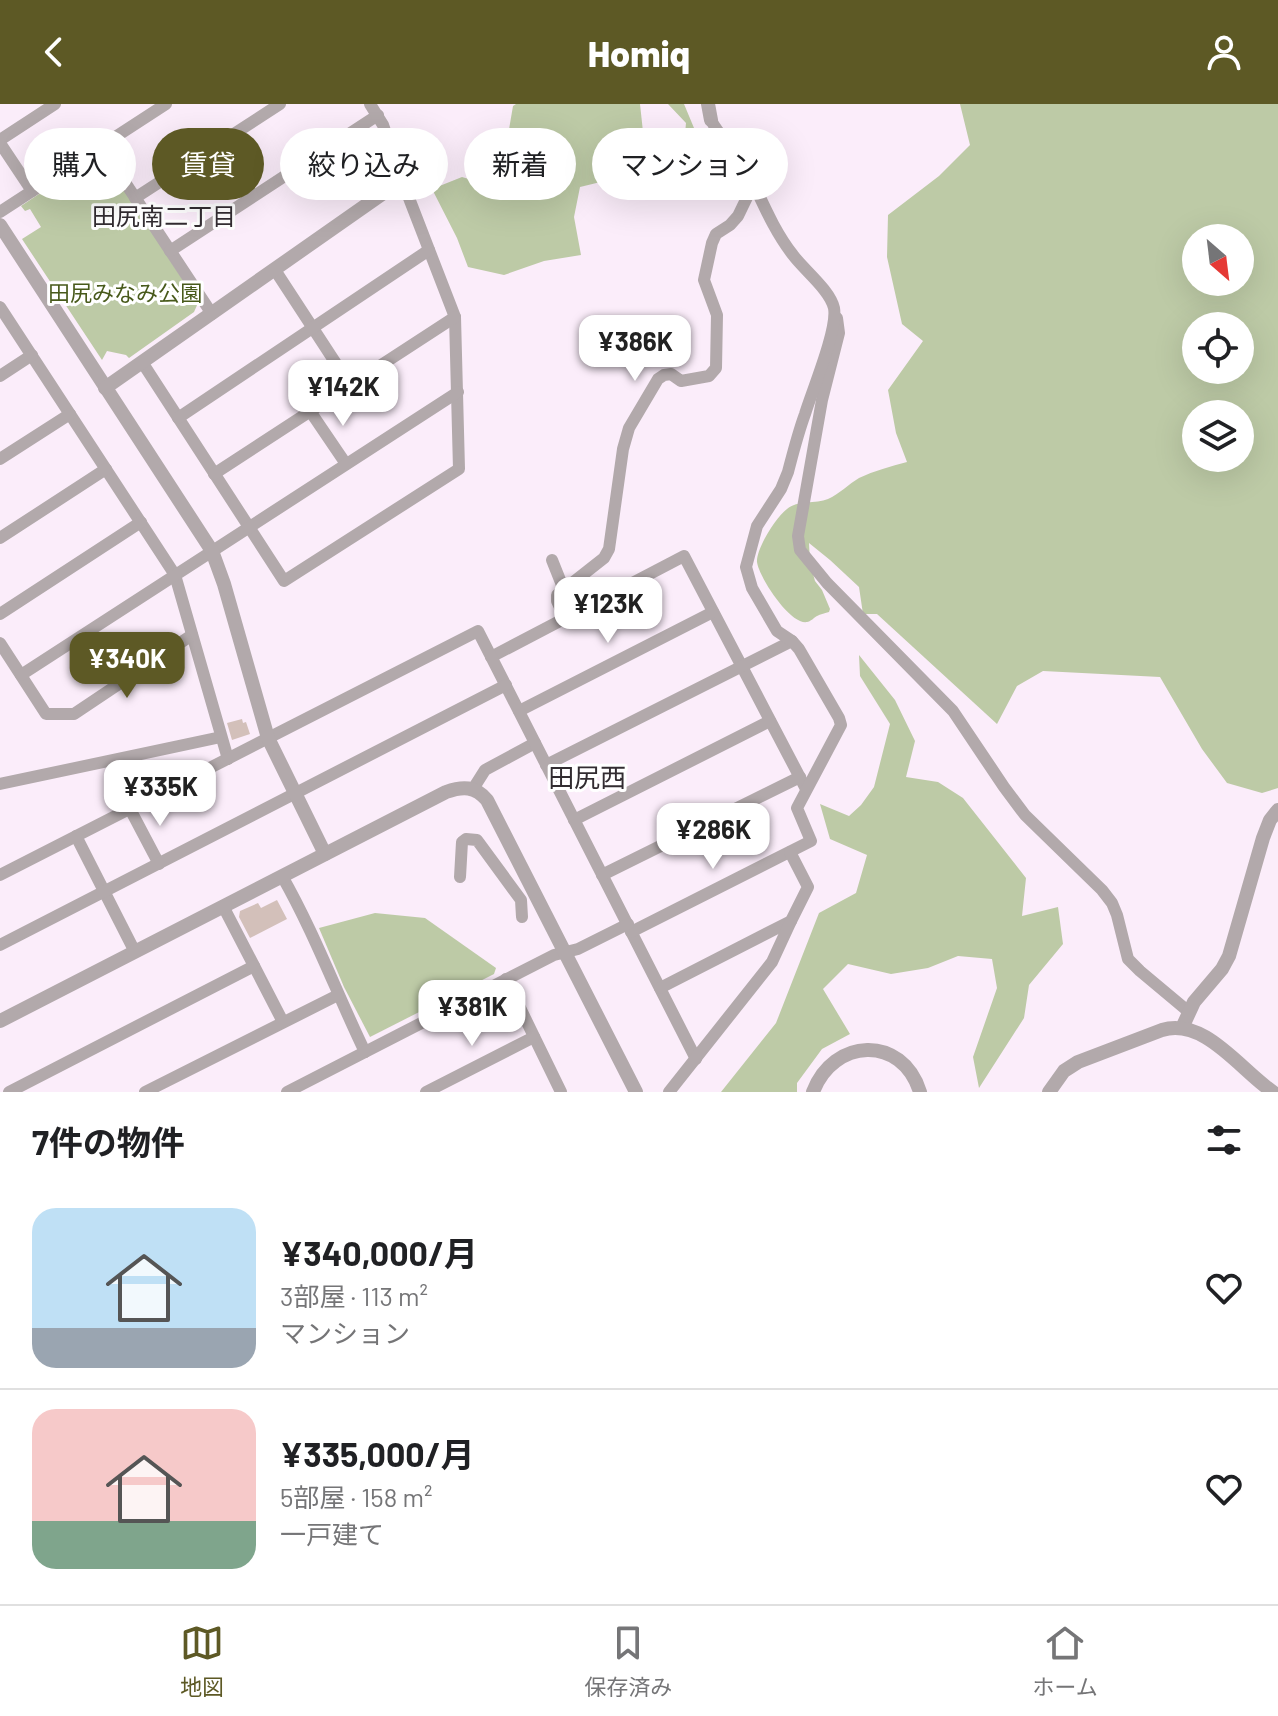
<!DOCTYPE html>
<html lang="ja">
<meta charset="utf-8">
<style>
:root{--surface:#fff;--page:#f6f6f6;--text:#202124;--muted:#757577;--line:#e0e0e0;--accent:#5d5925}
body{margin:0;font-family:Barlow,"Noto Sans JP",sans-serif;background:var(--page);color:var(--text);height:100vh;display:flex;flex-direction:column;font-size:30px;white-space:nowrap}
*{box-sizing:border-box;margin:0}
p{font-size:26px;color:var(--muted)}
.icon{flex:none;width:44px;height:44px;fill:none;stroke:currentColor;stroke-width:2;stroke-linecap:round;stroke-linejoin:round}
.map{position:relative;height:988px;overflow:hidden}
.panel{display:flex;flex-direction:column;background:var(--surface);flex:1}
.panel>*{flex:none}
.top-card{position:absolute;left:24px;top:24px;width:800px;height:72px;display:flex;gap:16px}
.needle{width:52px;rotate:152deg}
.tools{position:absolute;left:1182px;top:120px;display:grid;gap:16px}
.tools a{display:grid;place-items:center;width:72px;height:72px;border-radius:50%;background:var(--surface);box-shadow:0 8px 32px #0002;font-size:40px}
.price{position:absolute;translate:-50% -68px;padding:0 18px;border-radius:16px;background:#fff;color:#222;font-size:26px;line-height:52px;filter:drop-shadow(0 2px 4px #0008)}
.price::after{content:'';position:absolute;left:50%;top:48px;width:24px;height:18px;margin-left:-12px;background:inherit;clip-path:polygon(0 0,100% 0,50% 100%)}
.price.current{background:var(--accent);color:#fff}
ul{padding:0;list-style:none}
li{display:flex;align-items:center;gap:24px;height:200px;padding:0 32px}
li+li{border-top:2px solid var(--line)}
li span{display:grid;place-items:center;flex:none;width:224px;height:160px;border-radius:24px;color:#555}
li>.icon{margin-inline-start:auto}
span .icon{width:96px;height:96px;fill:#fffc;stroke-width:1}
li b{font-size:34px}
h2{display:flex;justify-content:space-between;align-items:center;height:96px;padding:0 32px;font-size:34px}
.tag{padding:0 28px;border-radius:36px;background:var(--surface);box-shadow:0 8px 32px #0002;font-size:28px;line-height:72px}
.tag.current{background:var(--accent);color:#fff}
header{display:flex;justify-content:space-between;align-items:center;height:104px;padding:0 32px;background:var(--accent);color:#fff;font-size:36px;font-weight:800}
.tab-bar{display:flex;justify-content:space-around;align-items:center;height:112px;border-top:2px solid var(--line);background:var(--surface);font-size:22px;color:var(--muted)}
.tab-bar a{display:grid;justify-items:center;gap:4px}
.tab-bar .current{color:var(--accent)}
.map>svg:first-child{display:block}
</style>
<header><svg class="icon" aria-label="back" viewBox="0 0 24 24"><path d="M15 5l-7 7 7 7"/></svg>Homiq<svg class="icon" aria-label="person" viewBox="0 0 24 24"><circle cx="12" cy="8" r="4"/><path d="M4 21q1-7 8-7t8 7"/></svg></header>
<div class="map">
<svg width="1278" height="988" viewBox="0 0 1278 988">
<rect width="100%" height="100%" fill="#fbedfa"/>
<g fill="#bdcaa6" fill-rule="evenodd">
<path d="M 516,0 L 640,0 L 644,37 L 655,75 L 617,74 L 580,83 L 574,113 L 581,151 L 544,157 L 504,171 L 468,163 L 457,134 L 432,85 L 462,73 L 499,84 L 513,2 Z"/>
<path d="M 668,0 L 684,0 L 699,36 L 701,54 L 683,51 L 686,19 Z"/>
<path d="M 960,0 L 1278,0 L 1278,684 L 1262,689 L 1227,679 L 1202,645 L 1160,573 L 1043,567 L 1017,582 L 997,620 L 877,510 L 863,510 L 859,483 L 830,456 L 809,439 L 810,459 L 815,477 L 822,486 L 830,505 L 829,508 C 826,509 820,510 817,512 C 815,513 810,518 807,518 C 790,521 759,473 757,458 C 756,445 776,413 787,405 C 797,396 816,400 828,395 C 839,390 849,380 859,374 C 874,367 891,362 907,358 L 896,329 L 888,286 L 923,237 L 902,220 L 887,153 L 888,111 L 939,72 L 970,41 ZM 1196,134 L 1240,134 L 1240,178 L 1196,178 ZM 1196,222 L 1240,222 L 1240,266 L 1196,266 ZM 1196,310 L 1240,310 L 1240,354 L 1196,354 Z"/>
<path d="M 96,52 L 104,55 L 198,199 L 194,208 L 129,254 L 126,251 L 107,247 L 102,256 L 22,135 L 41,123 L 30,105 L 25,107 L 21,102 Z"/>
<path d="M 859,551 L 895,596 L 915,637 L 906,673 L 938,678 L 963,694 L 1026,774 L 1022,812 L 1058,803 L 1063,840 L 1029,881 L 1024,914 L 979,984 L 973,953 L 997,884 L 992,855 L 958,852 L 928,864 L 891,870 L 848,860 L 823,885 L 850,930 L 822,945 L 797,979 L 797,988 L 721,988 L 776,919 L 819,809 L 856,789 L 867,751 L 830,735 L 820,700 L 849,712 L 861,701 L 874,683 L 890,620 L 860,572 Z"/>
<path d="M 375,809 L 425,814 L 496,864 L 494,870 L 370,933 L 344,883 L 319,824 Z"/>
</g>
<g fill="#d3c0ba">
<path d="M 242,615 L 243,619 L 246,618 L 250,630 L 232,636 L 227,619 Z"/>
<path d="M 277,796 L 287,815 L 250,834 L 239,813 L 240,807 L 258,799 L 261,804 Z"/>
</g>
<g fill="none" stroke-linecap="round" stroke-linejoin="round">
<g stroke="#b2a9ab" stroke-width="12">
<path d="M 0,36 L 55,0"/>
<path d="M 0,39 L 32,87"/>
<path d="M 101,42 L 212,210"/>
<path d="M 135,94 L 280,0"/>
<path d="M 0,108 L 166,0"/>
<path d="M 170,147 L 378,11"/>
<path d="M 275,166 L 350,281"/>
<path d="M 0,203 L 175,471 L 228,655"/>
<path d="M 837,214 L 839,229 L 822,296 L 798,432 L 800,446 L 827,479 L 953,607 L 1004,683 L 1025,711 L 1102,786 L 1112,799 L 1117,811 L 1128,855 L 1140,867 L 1189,908"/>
<path d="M 142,258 L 284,477 L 459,365 L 455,213 L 402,76 L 383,21 L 370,0"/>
<path d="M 0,272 L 32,251"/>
<path d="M 310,307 L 346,360"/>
<path d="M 178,314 L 429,146"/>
<path d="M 0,355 L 70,310"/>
<path d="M 214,370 L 455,213"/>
<path d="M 0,434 L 106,365"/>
<path d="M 552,456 L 564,486"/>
<path d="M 0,510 L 141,418"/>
<path d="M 565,514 L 557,497 L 557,491 L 604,454 L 609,445 L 623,345 L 629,324 L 658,275 L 664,271 L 671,270 L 681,277 L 709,272 L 716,264 L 717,211 L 704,176 L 712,139 L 716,130 L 730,121 L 738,112 L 753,81"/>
<path d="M 0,539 L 46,610 L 74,610 L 192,531"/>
<path d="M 491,553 L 684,452 L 806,685"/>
<path d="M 21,571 L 458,288"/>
<path d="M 519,607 L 713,508"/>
<path d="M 546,661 L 792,537"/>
<path d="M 0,680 L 221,633"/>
<path d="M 473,685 L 485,666 L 535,639"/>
<path d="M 130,705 L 159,760"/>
<path d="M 574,716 L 770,617"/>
<path d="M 76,732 L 135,848"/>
<path d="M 0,771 L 478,527 L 696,955"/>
<path d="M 602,771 L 800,673"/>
<path d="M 282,772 C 314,828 337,890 365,948"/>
<path d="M 460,773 L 462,738 L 466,735 L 477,736 L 521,796 L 522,813"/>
<path d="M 223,802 L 283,918"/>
<path d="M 631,828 L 811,737 L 797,704 L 841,621 L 839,614 L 799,545 L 792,537 L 777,527 L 752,484 L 746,463 L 757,422 L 781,385 L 788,368 C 793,349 798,329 805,310 C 812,287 838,225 834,204 C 830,186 804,166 793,151 C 771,123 760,91 744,60 C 735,44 719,33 711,16"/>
<path d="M 0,841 L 506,581"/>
<path d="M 506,875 L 561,988"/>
<path d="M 660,884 L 791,817 L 808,783 L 790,748"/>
<path d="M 9,988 L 254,862"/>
<path d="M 145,988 L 338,891"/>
<path d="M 287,988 L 554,851 L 578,845 L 628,820"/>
<path d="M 426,988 L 534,933"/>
<path d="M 669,988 L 772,858 L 791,817"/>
</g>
<g stroke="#b2a9ab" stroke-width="14">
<path d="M 708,0 L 711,16"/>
<path d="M 0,121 L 212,447 L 224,480 L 268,634 L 325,750"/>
<path d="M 105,284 L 402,76"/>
<path d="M 0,917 L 446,688 C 463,682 475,682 487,696 L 636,988"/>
<path d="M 1182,924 L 1194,898 L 1222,865 L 1229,852 L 1263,734 L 1270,716 L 1278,706"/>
<path d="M 813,988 C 833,934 902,930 920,988"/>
<path d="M 1049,988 L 1064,967 L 1078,958 L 1162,926 C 1205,913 1241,967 1273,988"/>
</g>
</g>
<g text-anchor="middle" stroke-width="6" stroke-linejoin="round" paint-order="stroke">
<g font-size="22" fill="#485a1b" stroke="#fff">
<text x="125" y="197">田尻みなみ公園</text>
</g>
<g font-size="24" fill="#322c31" stroke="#fff">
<text x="164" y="121">田尻南二丁目</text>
</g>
<g font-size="26" fill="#322c31" stroke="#fff">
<text x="587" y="683">田尻西</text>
</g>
</g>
</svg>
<div class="tools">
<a><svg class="needle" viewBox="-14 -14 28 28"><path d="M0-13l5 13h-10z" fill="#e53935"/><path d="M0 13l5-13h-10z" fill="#757577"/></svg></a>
<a><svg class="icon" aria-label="locate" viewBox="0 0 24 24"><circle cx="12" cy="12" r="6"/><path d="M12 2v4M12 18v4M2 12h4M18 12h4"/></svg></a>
<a><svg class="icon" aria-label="layers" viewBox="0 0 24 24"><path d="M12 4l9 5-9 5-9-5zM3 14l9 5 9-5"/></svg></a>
</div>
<b class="price" style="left:635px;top:279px">¥386K</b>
<b class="price" style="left:343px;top:324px">¥142K</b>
<b class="price" style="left:608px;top:541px">¥123K</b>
<b class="price current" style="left:127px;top:596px">¥340K</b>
<b class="price" style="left:160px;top:724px">¥335K</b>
<b class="price" style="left:713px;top:767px">¥286K</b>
<b class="price" style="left:472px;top:944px">¥381K</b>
<div class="top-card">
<a class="tag">購入</a>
<a class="tag current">賃貸</a>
<a class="tag">絞り込み</a>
<a class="tag">新着</a>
<a class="tag">マンション</a>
</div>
</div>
<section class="panel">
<h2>7件の物件<svg class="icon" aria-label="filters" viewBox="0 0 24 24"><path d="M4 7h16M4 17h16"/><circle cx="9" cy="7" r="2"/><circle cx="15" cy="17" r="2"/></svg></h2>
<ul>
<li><span style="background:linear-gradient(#bfe0f5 75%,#9aa5b1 0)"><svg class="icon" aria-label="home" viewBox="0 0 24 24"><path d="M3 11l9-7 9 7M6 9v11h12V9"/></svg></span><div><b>¥340,000/月</b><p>3部屋 · 113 m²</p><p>マンション</p></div><svg class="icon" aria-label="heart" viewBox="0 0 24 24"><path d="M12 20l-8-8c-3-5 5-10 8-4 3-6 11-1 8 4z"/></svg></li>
<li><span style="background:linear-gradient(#f6c9c9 70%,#7fa58c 0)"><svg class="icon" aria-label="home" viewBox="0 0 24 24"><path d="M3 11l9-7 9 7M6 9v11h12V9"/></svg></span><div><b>¥335,000/月</b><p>5部屋 · 158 m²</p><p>一戸建て</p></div><svg class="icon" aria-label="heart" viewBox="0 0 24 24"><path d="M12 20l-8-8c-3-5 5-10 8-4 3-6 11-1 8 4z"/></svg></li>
</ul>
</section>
<nav class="tab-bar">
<a class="current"><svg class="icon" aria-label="map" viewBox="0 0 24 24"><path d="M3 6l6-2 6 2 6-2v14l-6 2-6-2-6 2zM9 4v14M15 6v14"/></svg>地図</a>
<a><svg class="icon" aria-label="saved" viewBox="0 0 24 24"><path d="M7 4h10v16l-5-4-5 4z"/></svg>保存済み</a>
<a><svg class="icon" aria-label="home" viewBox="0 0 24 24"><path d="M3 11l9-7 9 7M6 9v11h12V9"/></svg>ホーム</a>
</nav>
